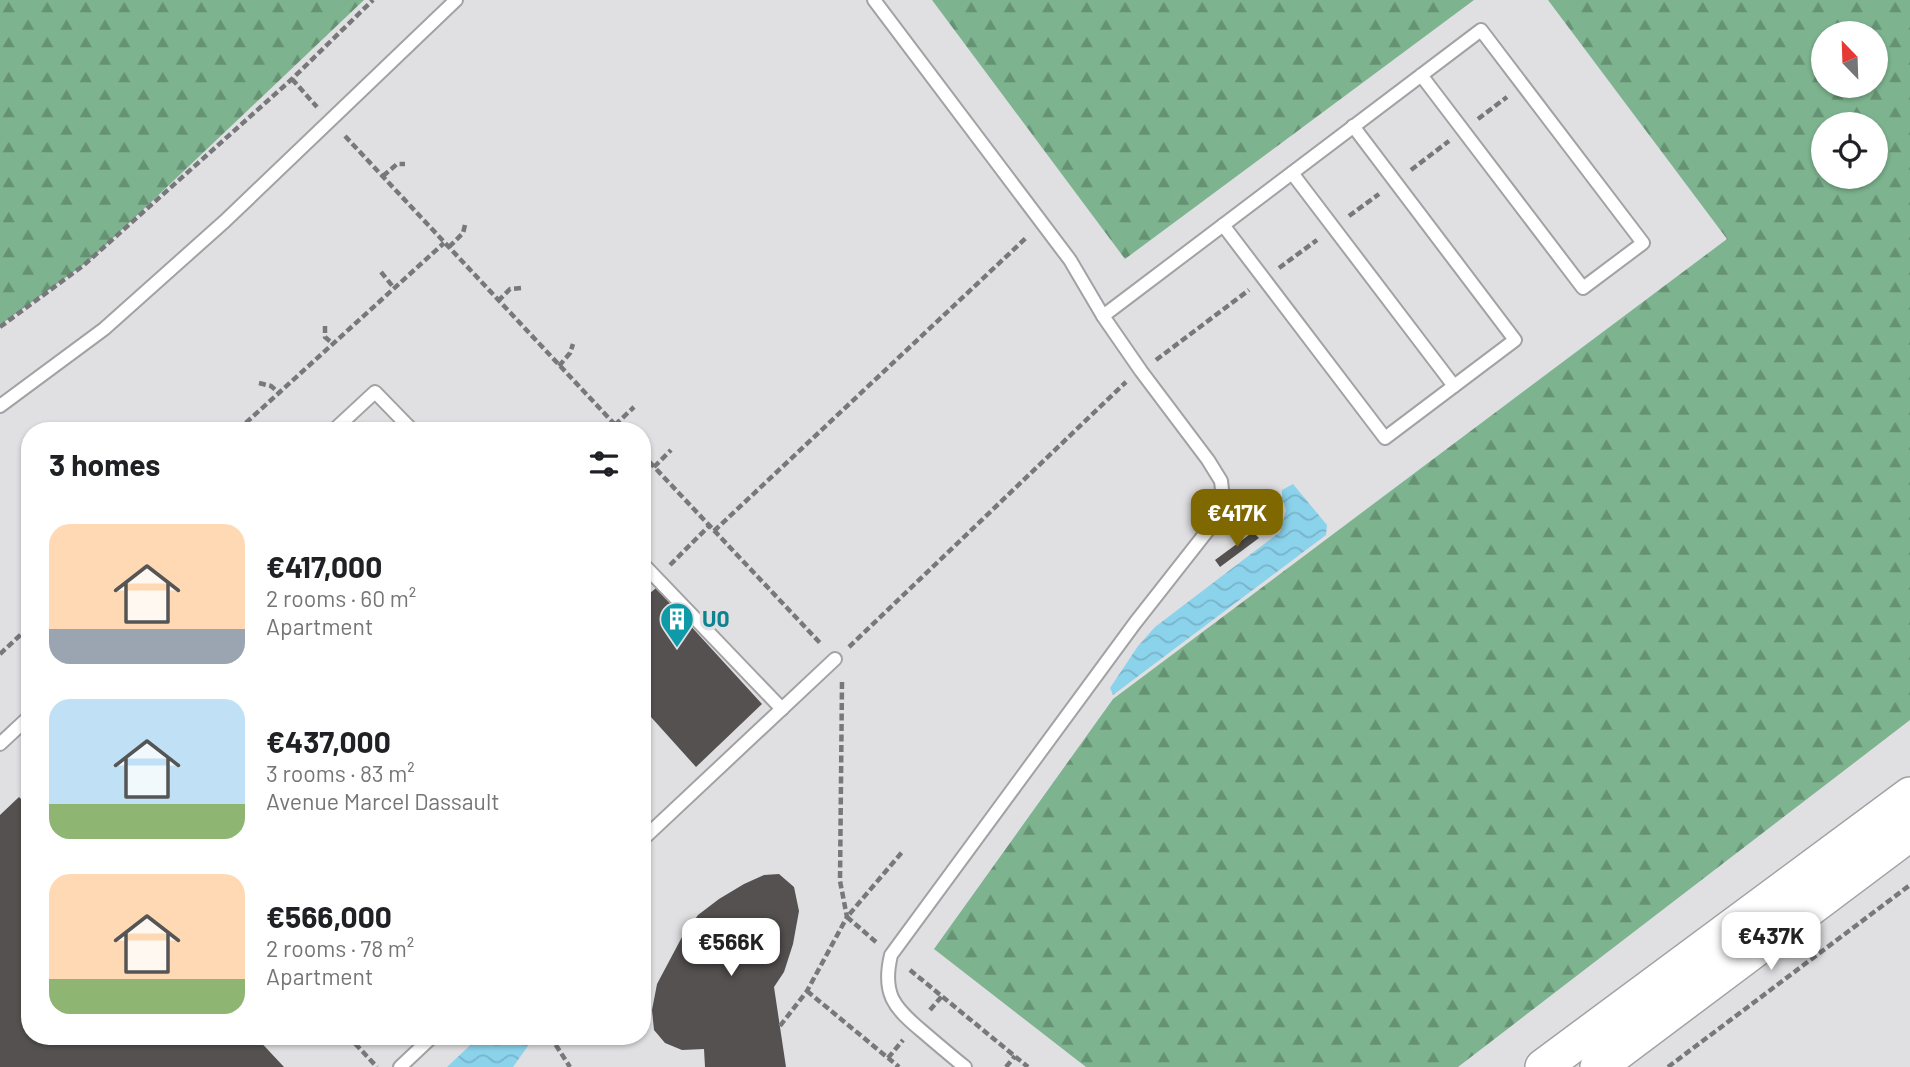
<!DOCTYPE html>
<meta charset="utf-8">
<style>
:root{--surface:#fff;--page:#f2f2f2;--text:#202124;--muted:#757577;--accent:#806800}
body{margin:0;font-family:Barlow,sans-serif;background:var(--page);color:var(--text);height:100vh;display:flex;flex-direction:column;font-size:26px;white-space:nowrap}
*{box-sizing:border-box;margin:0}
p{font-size:23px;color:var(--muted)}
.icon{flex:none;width:38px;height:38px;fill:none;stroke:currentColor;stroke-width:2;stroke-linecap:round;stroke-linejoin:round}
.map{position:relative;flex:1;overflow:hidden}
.panel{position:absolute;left:21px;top:422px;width:630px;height:623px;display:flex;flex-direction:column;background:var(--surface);border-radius:28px;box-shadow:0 2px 5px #0004}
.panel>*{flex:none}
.needle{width:46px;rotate:337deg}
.fabs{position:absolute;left:1811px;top:21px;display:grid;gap:14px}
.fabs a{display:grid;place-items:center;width:77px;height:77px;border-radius:50%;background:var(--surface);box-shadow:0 2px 5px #0004;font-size:35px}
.price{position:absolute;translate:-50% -60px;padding:0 16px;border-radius:14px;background:#fff;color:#222;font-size:23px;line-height:46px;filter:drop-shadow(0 2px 4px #0008)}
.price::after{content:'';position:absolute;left:50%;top:42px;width:21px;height:16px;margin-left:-10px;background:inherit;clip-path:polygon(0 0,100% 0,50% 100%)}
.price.active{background:var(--accent);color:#fff}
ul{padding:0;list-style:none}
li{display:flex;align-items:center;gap:21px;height:175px;padding:0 28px}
li span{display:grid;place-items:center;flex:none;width:196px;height:140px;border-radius:21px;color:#555}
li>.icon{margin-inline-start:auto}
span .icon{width:84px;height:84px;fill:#fffc;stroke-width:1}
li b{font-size:30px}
h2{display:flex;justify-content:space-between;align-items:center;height:84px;padding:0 28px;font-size:30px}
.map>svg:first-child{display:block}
</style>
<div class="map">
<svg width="1910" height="1067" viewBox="0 0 1910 1067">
<defs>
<pattern id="forest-firs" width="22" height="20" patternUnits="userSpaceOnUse" patternTransform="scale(1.75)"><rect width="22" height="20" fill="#7db48f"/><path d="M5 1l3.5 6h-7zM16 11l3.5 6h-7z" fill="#669274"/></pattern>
<pattern id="water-waves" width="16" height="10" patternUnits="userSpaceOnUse" patternTransform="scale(1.75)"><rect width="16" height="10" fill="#8bd2eb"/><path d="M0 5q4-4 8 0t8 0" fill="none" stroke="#78b4c9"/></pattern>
</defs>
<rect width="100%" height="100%" fill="#e0e0e3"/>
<g fill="url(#forest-firs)" fill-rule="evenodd">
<path d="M 0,0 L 364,0 L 90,260 L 0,325 Z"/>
<path d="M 932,0 L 1474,0 L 1125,259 Z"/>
<path d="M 1548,0 L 1910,0 L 1910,720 L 1458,1067 L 1086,1067 L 934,949 L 1113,699 L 1727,239 ZM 1876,33 L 1876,86 L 1824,86 L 1824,33 ZM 1876,124 L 1876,177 L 1824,177 L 1824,124 Z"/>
</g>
<g fill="url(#water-waves)">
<path d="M 1293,484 L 1327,525 L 1326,535 L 1113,695 L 1110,688 L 1138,646 L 1155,627 L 1280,532 L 1286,510 L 1282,498 L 1282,490 Z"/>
<path d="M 480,1036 L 535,1036 L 513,1067 L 447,1067 Z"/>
</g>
<g fill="#545150">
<path d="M 1253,532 L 1259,538 L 1220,567 L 1215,560 Z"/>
<path d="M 642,585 L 649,594 L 656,588 L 762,704 L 696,767 L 642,707 Z"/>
<path d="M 19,797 L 30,808 L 30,1036 L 255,1036 L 284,1067 L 0,1067 L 0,815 Z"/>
<path d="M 779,874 L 794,887 L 799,911 L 793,944 L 784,972 L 774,987 L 786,1067 L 705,1067 L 704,1049 L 682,1050 L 665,1043 L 654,1030 L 652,1010 L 657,984 L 682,937 L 698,915 L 719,899 L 744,884 L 764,875 Z"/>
</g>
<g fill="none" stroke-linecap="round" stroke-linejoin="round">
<g stroke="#a2a2a5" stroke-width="16">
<g id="lane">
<path d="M 874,0 L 1070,260 L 1103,316 L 1141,371 L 1208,460 L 1221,481 L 1223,498 L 1219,516 L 1135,623 L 891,955 C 882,993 893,1007 922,1031 C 936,1043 950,1055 965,1067"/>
<path d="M 1292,173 L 1454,386"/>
<path d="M 1223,225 L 1385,438 L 1515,340 L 1353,126"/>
<path d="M 1103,316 L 1481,30 L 1643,243 L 1583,288 L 1421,75"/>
<path d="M 0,406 L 104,329 L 225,221 L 456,0"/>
<path d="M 334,430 L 375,392 L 412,430"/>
<path d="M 642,563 L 782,709"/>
<path d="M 0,744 L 30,716"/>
<path d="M 642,840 L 835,659"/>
<path d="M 400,1067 L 433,1036"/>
</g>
</g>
<g stroke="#a2a2a5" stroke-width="38">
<g id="secondary">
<path d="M 1543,1067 L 1910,795"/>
<path d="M 1598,1067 L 1910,833"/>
</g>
</g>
<g stroke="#77787a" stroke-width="4.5" stroke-dasharray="7 3.5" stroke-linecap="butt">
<path d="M 292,79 L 317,107"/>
<path d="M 1478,119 L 1507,97"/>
<path d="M 345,136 L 620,430"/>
<path d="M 1411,170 L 1449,141"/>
<path d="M 383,176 L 397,164 L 405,164"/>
<path d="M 1349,216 L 1379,194"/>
<path d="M 449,247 L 463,233 L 465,225"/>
<path d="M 1279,268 L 1317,240"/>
<path d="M 381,272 L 394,288"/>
<path d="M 498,301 L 510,289 L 521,288"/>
<path d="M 325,326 L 325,337 L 333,344"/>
<path d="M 0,327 L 84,265 L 292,79 L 373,0"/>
<path d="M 1156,360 L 1249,290"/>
<path d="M 559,366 L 570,353 L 573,344"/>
<path d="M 259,383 L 271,386 L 279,393"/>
<path d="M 615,425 L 634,407"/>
<path d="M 238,430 L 444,243"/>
<path d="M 642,454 L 822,645"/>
<path d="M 654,467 L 671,450"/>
<path d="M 714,531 L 1027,237"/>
<path d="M 670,565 L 709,526"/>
<path d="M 29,606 L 30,606"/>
<path d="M 849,647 L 1126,382"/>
<path d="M 0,654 L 30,626"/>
<path d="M 876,942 L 847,917 L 903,851"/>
<path d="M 910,970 L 1028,1067"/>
<path d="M 807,991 L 899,1067"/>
<path d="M 930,1010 L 942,996"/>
<path d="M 780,1026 L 807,991 L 847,917 L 840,881 L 842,682"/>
<path d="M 348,1036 L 377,1067"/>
<path d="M 550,1036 L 570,1067"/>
<path d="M 888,1058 L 903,1040"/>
<path d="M 1006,1067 L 1015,1056"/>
<path d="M 1668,1067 L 1910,885"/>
</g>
<use href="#lane" stroke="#fff" stroke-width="12"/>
<use href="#secondary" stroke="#fff" stroke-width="35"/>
</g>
<defs>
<g id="building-pin" transform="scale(1.75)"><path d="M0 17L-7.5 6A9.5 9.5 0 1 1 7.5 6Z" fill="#0f9aa8" stroke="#e0e0e3"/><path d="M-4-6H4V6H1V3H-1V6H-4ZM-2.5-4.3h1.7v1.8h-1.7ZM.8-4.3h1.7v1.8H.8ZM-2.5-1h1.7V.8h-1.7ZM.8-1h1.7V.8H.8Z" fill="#fff"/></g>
</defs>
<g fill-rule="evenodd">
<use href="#building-pin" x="677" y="619"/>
</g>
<g text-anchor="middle" stroke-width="7" stroke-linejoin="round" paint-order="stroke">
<g font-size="23" font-weight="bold" fill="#0d838f" stroke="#e0e0e3" text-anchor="start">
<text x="702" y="627">U0</text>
</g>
</g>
</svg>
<div class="fabs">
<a><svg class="needle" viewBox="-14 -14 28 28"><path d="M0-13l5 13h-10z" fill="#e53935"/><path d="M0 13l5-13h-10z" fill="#757577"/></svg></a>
<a><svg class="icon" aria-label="locate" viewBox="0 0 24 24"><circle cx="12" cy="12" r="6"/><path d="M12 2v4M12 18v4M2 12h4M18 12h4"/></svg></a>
</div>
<b class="price active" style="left:1237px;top:549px">€417K</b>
<b class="price" style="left:1771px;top:972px">€437K</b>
<b class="price" style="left:731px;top:978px">€566K</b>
<section class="panel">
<h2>3 homes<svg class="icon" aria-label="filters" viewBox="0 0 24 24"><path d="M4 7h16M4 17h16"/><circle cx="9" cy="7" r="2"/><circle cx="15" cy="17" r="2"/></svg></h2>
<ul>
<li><span style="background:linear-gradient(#ffd9b3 75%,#9aa5b1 0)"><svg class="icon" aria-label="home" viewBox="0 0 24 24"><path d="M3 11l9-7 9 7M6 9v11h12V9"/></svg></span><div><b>€417,000</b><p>2 rooms · 60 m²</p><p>Apartment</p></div></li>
<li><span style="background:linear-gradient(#bfe0f5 75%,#8fb573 0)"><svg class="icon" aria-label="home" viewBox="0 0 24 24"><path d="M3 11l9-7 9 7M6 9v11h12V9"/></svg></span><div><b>€437,000</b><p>3 rooms · 83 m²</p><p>Avenue Marcel Dassault</p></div></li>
<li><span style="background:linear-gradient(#ffd9b3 75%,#8fb573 0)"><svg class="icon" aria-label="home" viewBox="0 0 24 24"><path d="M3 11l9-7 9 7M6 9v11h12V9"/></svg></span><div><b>€566,000</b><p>2 rooms · 78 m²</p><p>Apartment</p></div></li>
</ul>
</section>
</div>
